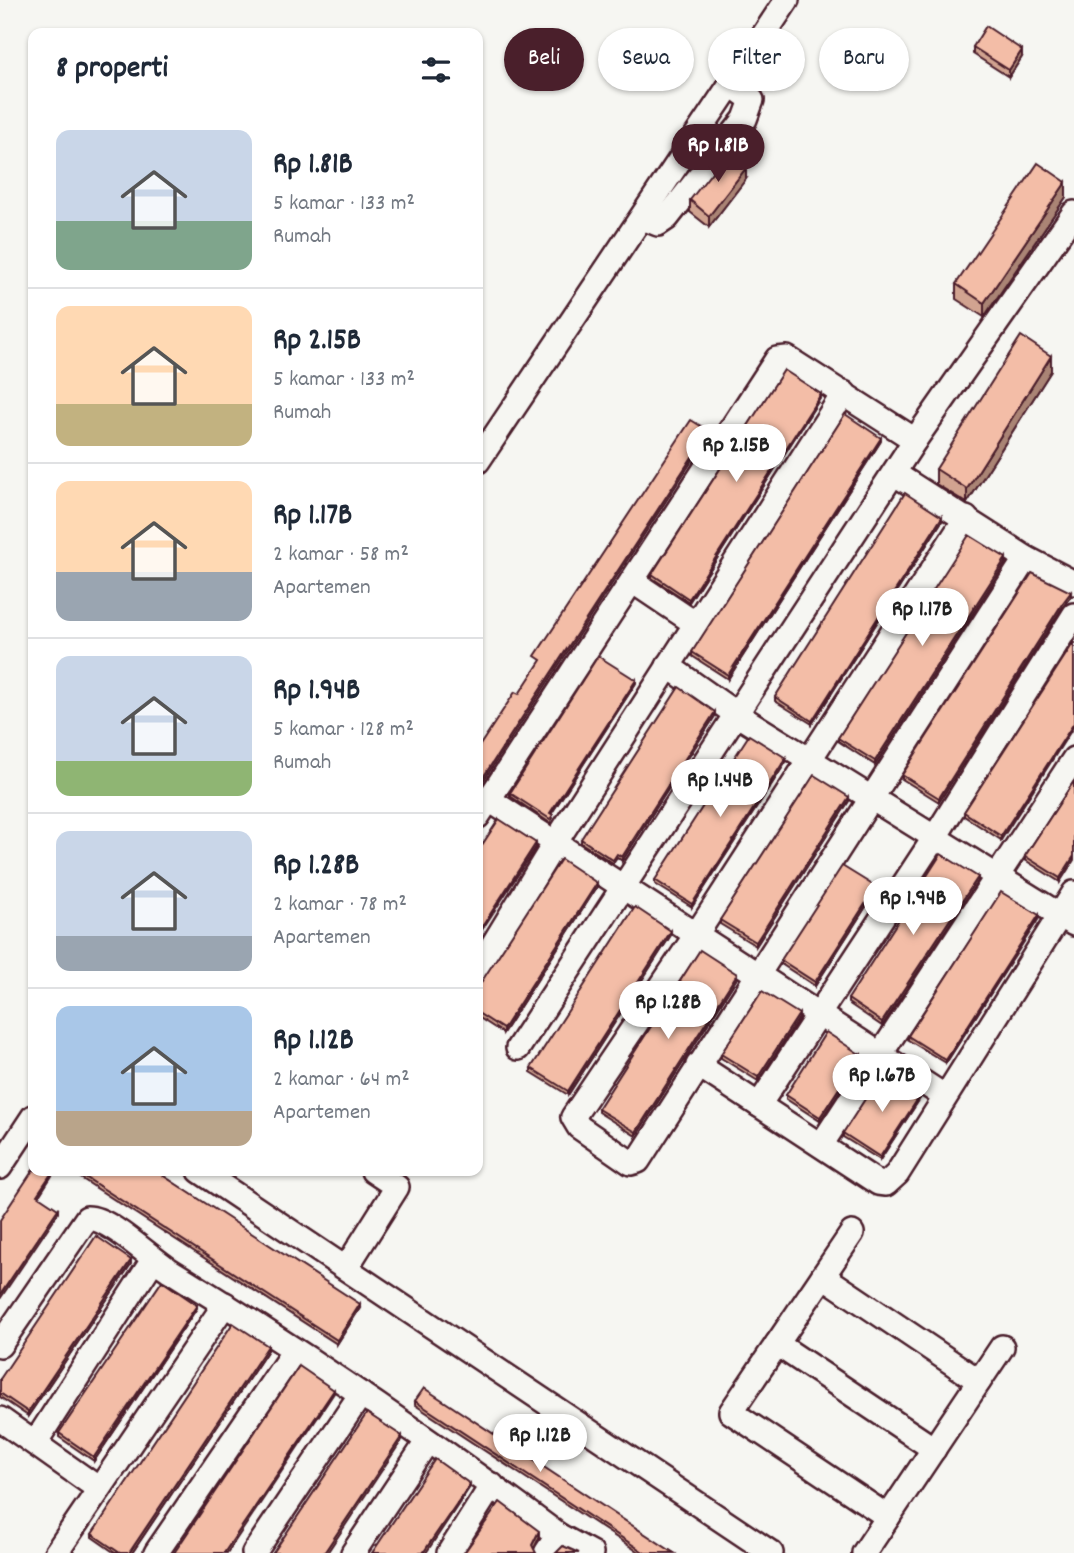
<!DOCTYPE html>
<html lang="id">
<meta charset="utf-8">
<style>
:root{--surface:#fff;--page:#f6f6f7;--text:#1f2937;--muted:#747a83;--line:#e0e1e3;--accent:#4a1f2b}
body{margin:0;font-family:Dekko,sans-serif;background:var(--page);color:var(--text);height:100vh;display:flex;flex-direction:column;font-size:26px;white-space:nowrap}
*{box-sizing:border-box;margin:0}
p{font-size:23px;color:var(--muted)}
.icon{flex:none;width:38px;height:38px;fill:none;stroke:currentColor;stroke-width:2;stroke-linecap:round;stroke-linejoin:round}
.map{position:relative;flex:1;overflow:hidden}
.panel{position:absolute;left:28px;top:28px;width:455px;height:1148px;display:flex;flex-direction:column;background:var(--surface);border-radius:14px;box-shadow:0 2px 5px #0004}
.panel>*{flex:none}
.top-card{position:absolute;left:504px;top:28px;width:464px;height:63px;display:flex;gap:14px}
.price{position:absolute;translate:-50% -60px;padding:0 16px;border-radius:24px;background:#fff;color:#222;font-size:23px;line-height:46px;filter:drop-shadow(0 2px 4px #0008)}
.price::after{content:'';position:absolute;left:50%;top:42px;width:21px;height:16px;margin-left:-10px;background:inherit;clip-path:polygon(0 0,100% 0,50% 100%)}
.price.active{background:var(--accent);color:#fff}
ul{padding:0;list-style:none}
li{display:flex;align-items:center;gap:21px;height:175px;padding:0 28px}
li+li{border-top:2px solid var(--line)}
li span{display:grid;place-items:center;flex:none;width:196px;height:140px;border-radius:14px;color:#555}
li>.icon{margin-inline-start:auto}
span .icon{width:84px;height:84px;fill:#fffc;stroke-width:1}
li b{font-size:30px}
h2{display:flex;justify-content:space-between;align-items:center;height:84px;padding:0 28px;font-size:30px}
.pill{padding:0 24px;border-radius:32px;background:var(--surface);box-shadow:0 2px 5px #0004;font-size:24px;line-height:63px}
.pill.active{background:var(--accent);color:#fff}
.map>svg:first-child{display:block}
</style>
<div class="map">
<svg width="1074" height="1553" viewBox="0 0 1074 1553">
<rect width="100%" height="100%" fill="#f6f6f2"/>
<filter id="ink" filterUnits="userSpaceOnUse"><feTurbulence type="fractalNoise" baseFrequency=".0143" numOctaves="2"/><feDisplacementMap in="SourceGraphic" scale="14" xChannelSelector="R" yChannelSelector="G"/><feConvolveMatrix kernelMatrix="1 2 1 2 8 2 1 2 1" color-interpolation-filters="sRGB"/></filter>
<g filter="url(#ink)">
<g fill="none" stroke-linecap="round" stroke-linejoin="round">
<g stroke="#4a1f2b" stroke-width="28">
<g id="minor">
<path d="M 643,218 L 658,224 L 667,218 L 745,119 L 752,100 L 730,84"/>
<path d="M 478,461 L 787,0"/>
<path d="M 895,474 L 1026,558 L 1074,583"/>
<path d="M 966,518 L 696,935 L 573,1117 L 579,1127 L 631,1163 L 638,1161 L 1026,558"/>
<path d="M 632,581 L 696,624"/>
<path d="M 668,666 L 736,714 L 1074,924"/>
<path d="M 488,799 L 944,1096"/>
<path d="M 478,816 L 777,359 L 787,358 L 915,440"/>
<path d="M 478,969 L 555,843 L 844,393"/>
<path d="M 518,1048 L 915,440 L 1074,213"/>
<path d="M 698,1065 L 878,1183 L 886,1184 L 897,1174 L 1074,893"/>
<path d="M 759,1105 L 935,837 L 1074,615"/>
<path d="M 821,1145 L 1074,759"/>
<path d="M 0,1167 L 33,1117"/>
<path d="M 200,1171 L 771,1553"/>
<path d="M 852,1233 L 731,1412 L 888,1517"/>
<path d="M 346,1268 L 397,1187 L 373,1171"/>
<path d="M 823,1276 L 979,1381"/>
<path d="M 777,1344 L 934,1449"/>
<path d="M 0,1345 L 87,1218 C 109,1217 151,1259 171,1271 C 304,1353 433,1441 558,1535 L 591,1553"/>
<path d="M 0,1419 L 99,1489"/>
<path d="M 35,1443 L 153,1260"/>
<path d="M 56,1553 L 225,1304"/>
<path d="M 156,1553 L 294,1351"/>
<path d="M 254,1553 L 361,1394"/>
<path d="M 353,1553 L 427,1442"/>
<path d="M 449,1553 L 492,1485"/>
<path d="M 546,1553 L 558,1535"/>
<path d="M 864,1553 L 1002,1347"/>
</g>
</g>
<use href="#minor" stroke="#f6f6f2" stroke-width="23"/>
</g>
<g fill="#d1a390" stroke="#4a1f2b" stroke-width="2">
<path d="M 973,47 L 1022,57 L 1009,77 L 973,54 Z"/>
<path d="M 746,179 L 709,227 L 690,212 L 690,200 Z"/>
<path d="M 1066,197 L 984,317 L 956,299 L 956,284 Z"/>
<path d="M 1051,371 L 967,503 L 936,484 L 936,469 Z"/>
<path d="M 821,397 L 689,602 L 652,578 L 652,574 Z"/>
<path d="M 881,441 L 728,679 L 692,656 L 692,652 Z"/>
<path d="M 942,521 L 812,724 L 775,701 L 775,697 Z"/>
<path d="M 1006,562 L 875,765 L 838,741 L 838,738 Z"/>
<path d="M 1071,596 L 1062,608 L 939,802 L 902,779 L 902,775 Z"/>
<path d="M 1074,642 L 1001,840 L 964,816 L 964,812 Z"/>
<path d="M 636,683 L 551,814 L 553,818 L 550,823 L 510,796 L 510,793 Z"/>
<path d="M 715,716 L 622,861 L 617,857 L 613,863 L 581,843 L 581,839 Z"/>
<path d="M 786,762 L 692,907 L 655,884 L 655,880 Z"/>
<path d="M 1074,781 L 1060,882 L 1025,860 L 1025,856 Z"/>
<path d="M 849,801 L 756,946 L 720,924 L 720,920 Z"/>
<path d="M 978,881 L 882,1026 L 848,1003 L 848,999 Z"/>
<path d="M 597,887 L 503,1033 L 478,1017 L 478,987 Z"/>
<path d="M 876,891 L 815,986 L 781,964 L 781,960 Z"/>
<path d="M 1039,918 L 946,1063 L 908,1040 L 908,1036 Z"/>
<path d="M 671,935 L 568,1095 L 531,1072 L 531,1068 Z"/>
<path d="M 737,978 L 636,1136 L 598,1112 L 598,1109 Z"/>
<path d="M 799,1018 L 758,1081 L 721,1058 L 721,1054 Z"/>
<path d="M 861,1059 L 820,1121 L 786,1099 L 786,1095 Z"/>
<path d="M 921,1097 L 880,1160 L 843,1137 L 843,1133 Z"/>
<path d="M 70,1171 L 156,1171 L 360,1308 L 337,1344 Z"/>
<path d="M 131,1264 L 28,1416 L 0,1397 L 0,1379 Z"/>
<path d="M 197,1308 L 94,1461 L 59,1437 L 59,1433 Z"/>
<path d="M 268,1350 L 132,1553 L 115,1553 L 92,1537 L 92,1534 Z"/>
<path d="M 415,1401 L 674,1553 L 640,1553 L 415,1405 Z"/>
</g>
<g fill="#aa8475" stroke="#4a1f2b" stroke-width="2">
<path d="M 1022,50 L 1022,57 L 1009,77 L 1009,70 Z"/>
<path d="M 746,168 L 746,179 L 709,227 L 709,216 Z"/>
<path d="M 1066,182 L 1066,197 L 984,317 L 984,303 Z"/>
<path d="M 1051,356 L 1051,371 L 967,503 L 967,489 Z"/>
<path d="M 821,394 L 821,397 L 689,602 L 689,599 Z"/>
<path d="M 709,431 L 709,435 L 478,789 L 478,785 Z"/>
<path d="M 881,438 L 881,441 L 728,679 L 728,675 Z"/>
<path d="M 942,517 L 942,521 L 812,724 L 812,721 Z"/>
<path d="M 1006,558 L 1006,562 L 875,765 L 875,761 Z"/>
<path d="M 1071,592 L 1071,596 L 1062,608 L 939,802 L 939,798 L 1062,604 Z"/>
<path d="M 636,680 L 636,683 L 550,816 L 550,813 Z"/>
<path d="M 715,712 L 715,716 L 622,861 L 622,857 Z"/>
<path d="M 1074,723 L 1074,726 L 1001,840 L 1001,836 Z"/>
<path d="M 786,758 L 786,762 L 692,907 L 692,904 Z"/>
<path d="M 849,797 L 849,801 L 756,946 L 756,942 Z"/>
<path d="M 536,843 L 536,847 L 478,936 L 478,933 Z"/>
<path d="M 1074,856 L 1074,860 L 1060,882 L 1060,878 Z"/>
<path d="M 978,877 L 978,881 L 882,1026 L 882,1022 Z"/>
<path d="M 597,883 L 597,887 L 503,1033 L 503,1029 Z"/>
<path d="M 876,887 L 876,891 L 815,986 L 815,982 Z"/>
<path d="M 1039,915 L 1039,918 L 946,1063 L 946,1060 Z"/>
<path d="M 671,931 L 671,935 L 568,1095 L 568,1091 Z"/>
<path d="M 737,974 L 737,978 L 636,1136 L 636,1132 Z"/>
<path d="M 799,1014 L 799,1018 L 758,1081 L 758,1077 Z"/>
<path d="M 861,1055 L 861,1059 L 820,1121 L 820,1117 Z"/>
<path d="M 921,1094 L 921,1097 L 880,1160 L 880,1157 Z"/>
<path d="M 53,1171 L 55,1171 L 37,1199 L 37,1195 Z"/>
<path d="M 58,1209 L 58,1213 L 0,1299 L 0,1295 Z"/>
<path d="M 131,1260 L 131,1264 L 28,1416 L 28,1412 Z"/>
<path d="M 360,1304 L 360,1308 L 337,1344 L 337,1340 Z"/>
<path d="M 197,1305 L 197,1308 L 94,1461 L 94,1457 Z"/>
<path d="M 268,1346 L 268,1350 L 132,1553 L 129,1553 Z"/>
<path d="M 334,1390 L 334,1393 L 227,1553 L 224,1553 Z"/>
<path d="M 402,1436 L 402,1440 L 327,1553 L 324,1553 Z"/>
<path d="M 470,1484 L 470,1487 L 426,1553 L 423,1553 Z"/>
<path d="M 539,1531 L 539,1538 L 532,1553 L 532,1545 Z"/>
</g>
<g fill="#f3bda7" stroke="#4a1f2b" stroke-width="2">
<path d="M 986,26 L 1022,50 L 1009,70 L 973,47 Z"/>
<path d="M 727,153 L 746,168 L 709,216 L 690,200 Z"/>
<path d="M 1038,163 L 1066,182 L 984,303 L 956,284 Z"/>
<path d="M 1021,336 L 1051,356 L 967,489 L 936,469 Z"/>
<path d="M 784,370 L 821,394 L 689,599 L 652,574 Z"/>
<path d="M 845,414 L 881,438 L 728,675 L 692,652 Z"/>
<path d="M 691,420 L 709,431 L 478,785 L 478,748 L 515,692 L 519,694 L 541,660 L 535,656 Z"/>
<path d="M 905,493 L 942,517 L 812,721 L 775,697 Z"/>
<path d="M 969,535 L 1006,558 L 875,761 L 838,738 Z"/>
<path d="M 1032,573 L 1071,592 L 1062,604 L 939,798 L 902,775 Z"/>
<path d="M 1074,642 L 1074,723 L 1001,836 L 964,812 Z"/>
<path d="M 598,656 L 636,680 L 550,813 L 553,815 L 550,819 L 510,793 Z"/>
<path d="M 679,687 L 715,712 L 622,857 L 617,854 L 613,860 L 581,839 Z"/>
<path d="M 749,735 L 786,758 L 692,904 L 655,880 Z"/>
<path d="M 814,775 L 849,797 L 756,942 L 720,920 Z"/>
<path d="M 1074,781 L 1074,856 L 1060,878 L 1025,856 Z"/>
<path d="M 499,819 L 536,843 L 478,933 L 478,851 Z"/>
<path d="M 941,854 L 978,877 L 882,1022 L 848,999 Z"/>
<path d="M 561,859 L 597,883 L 503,1029 L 478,1013 L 478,987 Z"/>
<path d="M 842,866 L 876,887 L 815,982 L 781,960 Z"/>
<path d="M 1001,892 L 1039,915 L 946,1060 L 908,1036 Z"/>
<path d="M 635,907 L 671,931 L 568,1091 L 531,1068 Z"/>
<path d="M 700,950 L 737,974 L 636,1132 L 598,1109 Z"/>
<path d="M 762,991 L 799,1014 L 758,1077 L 721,1054 Z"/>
<path d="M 826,1032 L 861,1055 L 820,1117 L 786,1095 Z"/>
<path d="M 884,1070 L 921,1094 L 880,1157 L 843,1133 Z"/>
<path d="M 33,1170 L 53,1171 L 37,1195 L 58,1209 L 0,1295 L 0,1220 Z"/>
<path d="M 76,1171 L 156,1171 L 360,1304 L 337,1340 Z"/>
<path d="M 96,1236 L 131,1260 L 28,1412 L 0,1393 L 0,1379 Z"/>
<path d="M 162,1281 L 197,1305 L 94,1457 L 59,1433 Z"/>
<path d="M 233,1323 L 268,1346 L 129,1553 L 120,1553 L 92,1534 Z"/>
<path d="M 299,1366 L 334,1390 L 224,1553 L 174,1553 Z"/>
<path d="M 424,1388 L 674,1553 L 645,1553 L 415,1401 Z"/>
<path d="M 367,1413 L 402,1436 L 324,1553 L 273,1553 Z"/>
<path d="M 435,1459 L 470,1484 L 423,1553 L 372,1553 Z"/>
<path d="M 500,1502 L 539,1531 L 532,1545 L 536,1553 L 464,1553 Z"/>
<path d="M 563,1546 L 579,1553 L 556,1553 Z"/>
</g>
</g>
</svg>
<b class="price active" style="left:718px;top:184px">Rp 1.81B</b>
<b class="price" style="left:736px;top:484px">Rp 2.15B</b>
<b class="price" style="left:922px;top:648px">Rp 1.17B</b>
<b class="price" style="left:720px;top:819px">Rp 1.44B</b>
<b class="price" style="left:913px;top:937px">Rp 1.94B</b>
<b class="price" style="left:668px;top:1041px">Rp 1.28B</b>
<b class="price" style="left:882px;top:1114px">Rp 1.67B</b>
<b class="price" style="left:540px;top:1474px">Rp 1.12B</b>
<div class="top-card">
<a class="pill active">Beli</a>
<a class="pill">Sewa</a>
<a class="pill">Filter</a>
<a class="pill">Baru</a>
</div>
<section class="panel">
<h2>8 properti<svg class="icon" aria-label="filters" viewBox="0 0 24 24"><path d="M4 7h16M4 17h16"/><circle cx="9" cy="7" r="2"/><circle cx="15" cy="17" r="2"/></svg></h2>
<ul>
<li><span style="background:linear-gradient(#c9d6e8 65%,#7fa58c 0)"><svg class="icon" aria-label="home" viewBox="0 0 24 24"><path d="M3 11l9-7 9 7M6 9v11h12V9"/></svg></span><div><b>Rp 1.81B</b><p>5 kamar · 133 m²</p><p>Rumah</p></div></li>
<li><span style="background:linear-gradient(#ffd9b3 70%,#c2b280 0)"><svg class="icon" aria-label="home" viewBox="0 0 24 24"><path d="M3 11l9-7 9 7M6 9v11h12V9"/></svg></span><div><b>Rp 2.15B</b><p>5 kamar · 133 m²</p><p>Rumah</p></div></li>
<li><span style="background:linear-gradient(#ffd9b3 65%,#9aa5b1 0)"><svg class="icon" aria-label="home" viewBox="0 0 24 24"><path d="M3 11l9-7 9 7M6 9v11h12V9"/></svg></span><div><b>Rp 1.17B</b><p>2 kamar · 58 m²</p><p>Apartemen</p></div></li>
<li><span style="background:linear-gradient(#c9d6e8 75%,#8fb573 0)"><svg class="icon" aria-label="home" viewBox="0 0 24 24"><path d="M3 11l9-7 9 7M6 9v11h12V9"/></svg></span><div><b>Rp 1.94B</b><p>5 kamar · 128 m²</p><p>Rumah</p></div></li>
<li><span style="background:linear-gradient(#c9d6e8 75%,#9aa5b1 0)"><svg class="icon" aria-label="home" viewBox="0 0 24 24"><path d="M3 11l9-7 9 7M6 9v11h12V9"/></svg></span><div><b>Rp 1.28B</b><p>2 kamar · 78 m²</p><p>Apartemen</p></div></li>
<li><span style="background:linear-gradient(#a9c7e8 75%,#b9a48a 0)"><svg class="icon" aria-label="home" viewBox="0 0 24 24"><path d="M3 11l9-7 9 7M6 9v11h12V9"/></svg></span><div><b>Rp 1.12B</b><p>2 kamar · 64 m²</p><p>Apartemen</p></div></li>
</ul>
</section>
</div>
